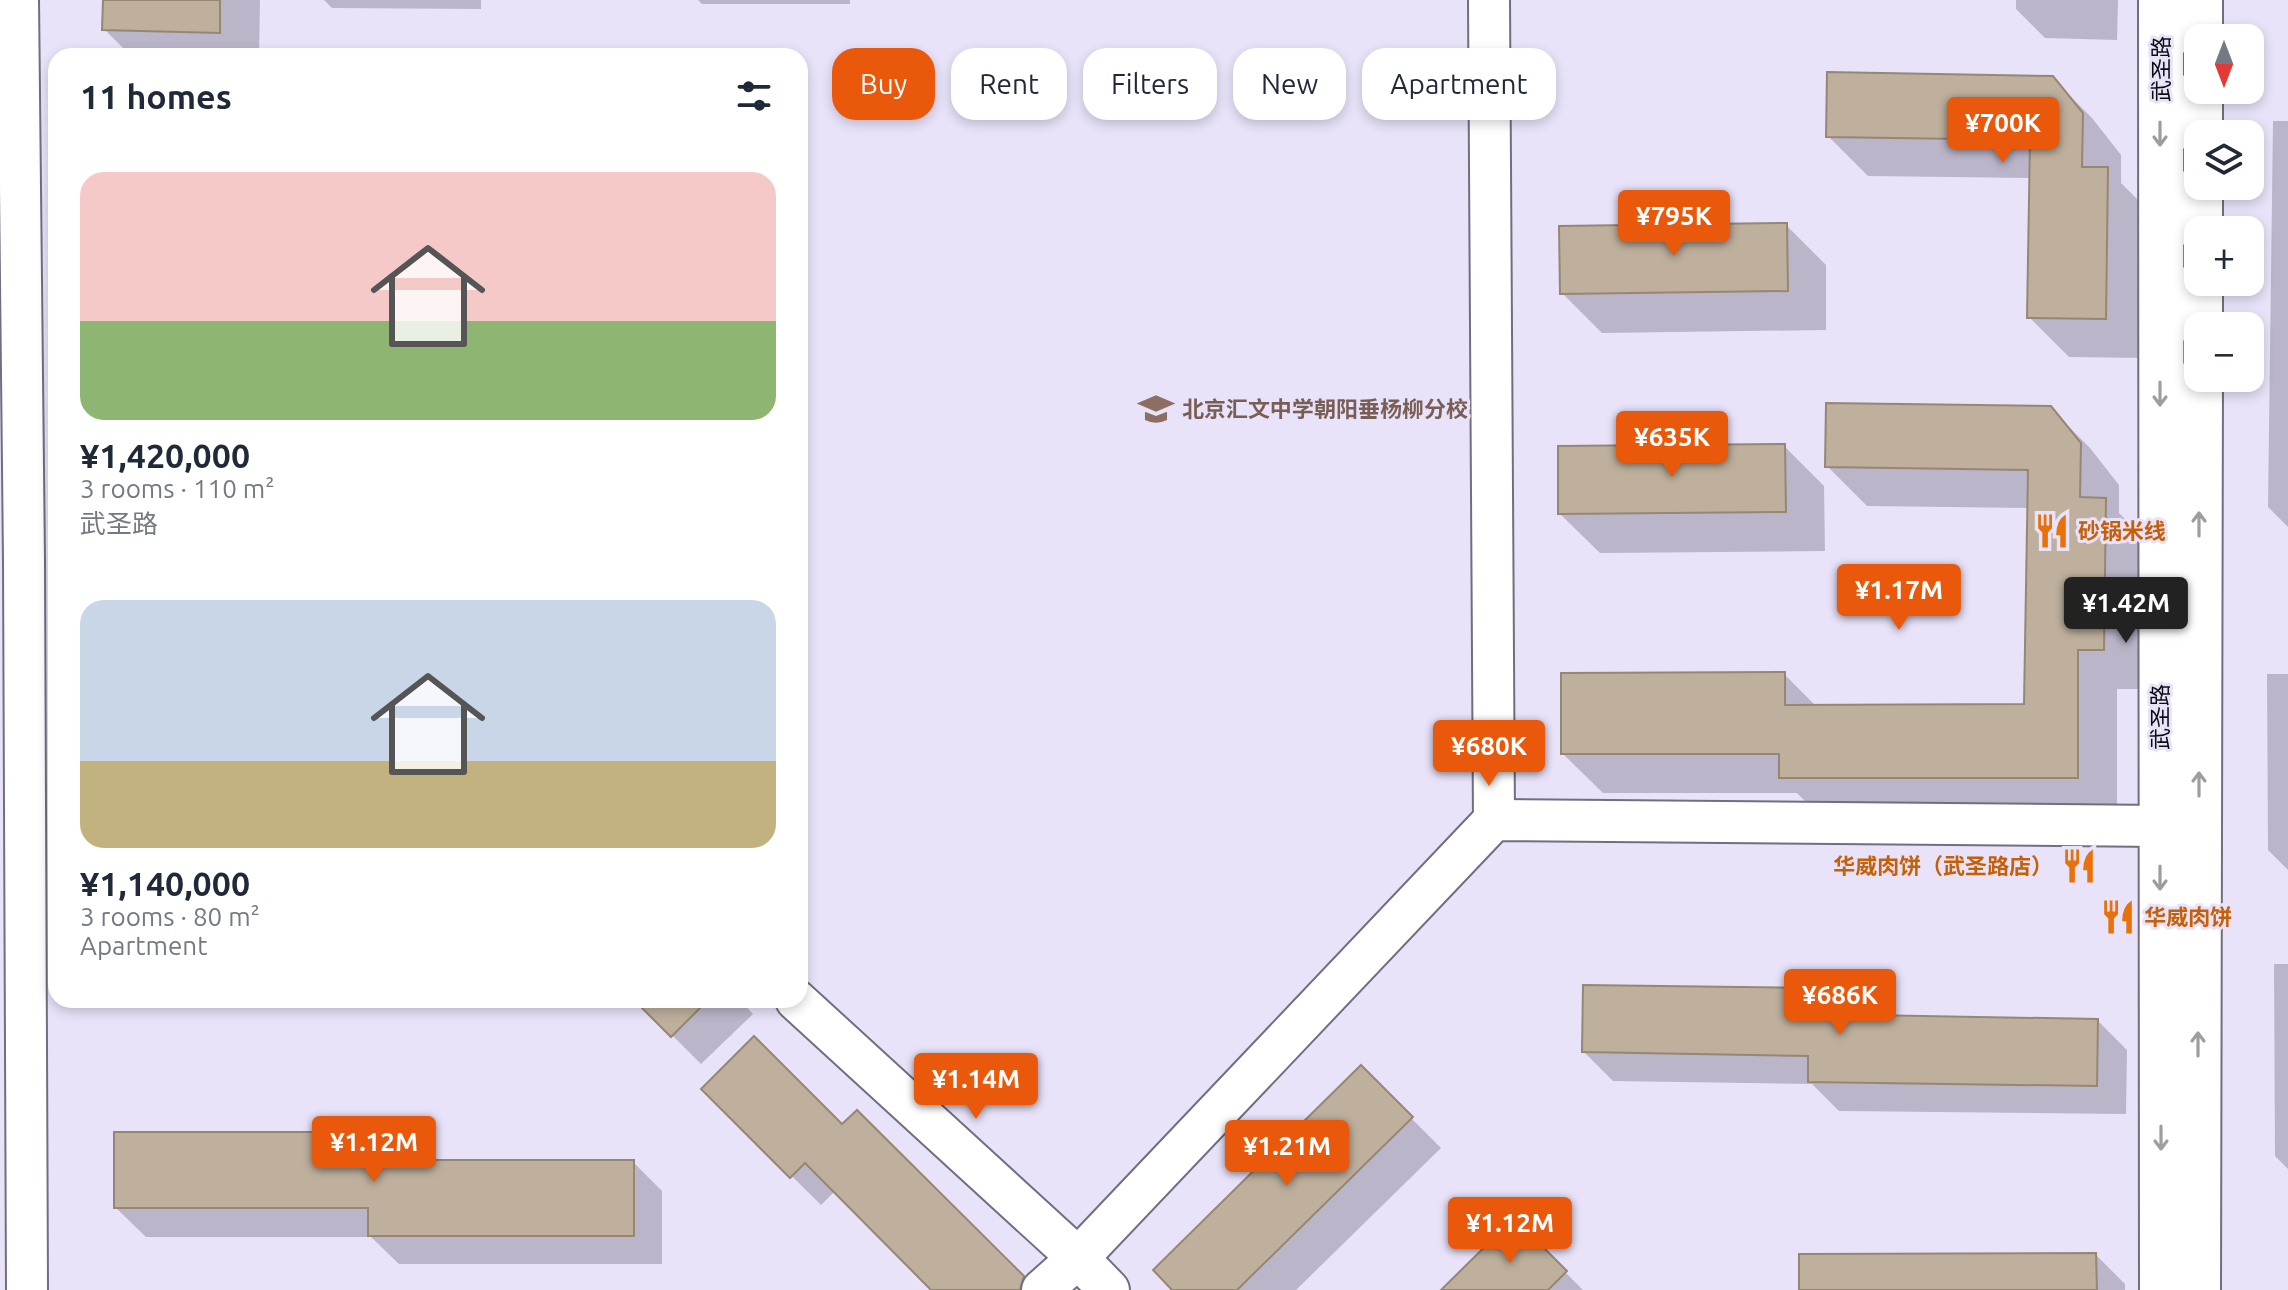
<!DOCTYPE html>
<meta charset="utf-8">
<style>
:root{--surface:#fff;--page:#f6f6f7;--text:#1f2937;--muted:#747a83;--accent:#ea580c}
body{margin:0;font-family:Ubuntu,"Noto Sans SC",sans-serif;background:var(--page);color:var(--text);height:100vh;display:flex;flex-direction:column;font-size:30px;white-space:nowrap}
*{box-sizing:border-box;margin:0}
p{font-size:26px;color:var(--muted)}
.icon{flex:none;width:44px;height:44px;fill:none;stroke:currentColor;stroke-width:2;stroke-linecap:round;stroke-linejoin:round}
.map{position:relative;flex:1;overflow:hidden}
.drawer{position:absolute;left:48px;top:48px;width:760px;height:960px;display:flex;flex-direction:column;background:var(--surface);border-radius:24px;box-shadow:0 4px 12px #0003}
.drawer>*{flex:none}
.hud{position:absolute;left:832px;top:48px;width:760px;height:72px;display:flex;gap:16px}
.needle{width:52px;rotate:180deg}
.buttons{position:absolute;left:2184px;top:24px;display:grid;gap:16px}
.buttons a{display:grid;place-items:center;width:80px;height:80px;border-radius:16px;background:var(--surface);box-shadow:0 4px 12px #0003;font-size:40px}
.price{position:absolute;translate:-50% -68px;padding:0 18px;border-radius:8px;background:var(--accent);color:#fff;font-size:26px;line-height:52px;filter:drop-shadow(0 2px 4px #0008)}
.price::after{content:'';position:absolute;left:50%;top:48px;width:24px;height:18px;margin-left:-12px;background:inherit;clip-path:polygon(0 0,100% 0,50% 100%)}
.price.selected{background:#222;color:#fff}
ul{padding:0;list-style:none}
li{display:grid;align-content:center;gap:16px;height:424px;padding:0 32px}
li span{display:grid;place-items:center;height:248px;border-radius:24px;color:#555}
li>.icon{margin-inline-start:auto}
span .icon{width:144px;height:144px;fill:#fffc;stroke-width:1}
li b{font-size:34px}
h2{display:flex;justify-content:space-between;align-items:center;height:96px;padding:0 32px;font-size:34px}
.chip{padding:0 28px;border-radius:24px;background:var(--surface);box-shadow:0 4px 12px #0003;font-size:28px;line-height:72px}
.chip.selected{background:var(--accent);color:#fff}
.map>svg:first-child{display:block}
</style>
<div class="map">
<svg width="2288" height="1290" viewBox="0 0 2288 1290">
<rect width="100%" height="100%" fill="#e9e3fa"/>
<g fill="#0003">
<path d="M 105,0 L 260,0 L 259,56 L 131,56 L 104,29 Z"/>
<path d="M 324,0 L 481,0 L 481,9 L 332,8 Z"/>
<path d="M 698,0 L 850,0 L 850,4 L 702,4 Z"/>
<path d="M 2016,0 L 2118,0 L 2117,40 L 2045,38 L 2016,9 Z"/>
<path d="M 2052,78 L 2092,118 L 2121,155 L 2121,183 L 2147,209 L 2145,358 L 2069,357 L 2029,317 L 2031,178 L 1868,176 L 1828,136 Z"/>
<path d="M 2273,121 L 2288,121 L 2288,527 L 2268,507 Z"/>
<path d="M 1786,225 L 1826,265 L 1826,330 L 1602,333 L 1562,293 Z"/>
<path d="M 2050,408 L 2090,448 L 2119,485 L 2119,513 L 2145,539 L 2143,689 L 2117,689 L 2117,816 L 1821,817 L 1797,793 L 1603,793 L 1563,754 L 1784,674 L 1817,707 L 2026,706 L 2029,508 L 1867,506 L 1827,466 Z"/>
<path d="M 1784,446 L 1824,486 L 1825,551 L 1600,553 L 1560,514 Z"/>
<path d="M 2267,674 L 2288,674 L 2288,870 L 2268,850 Z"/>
<path d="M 2274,964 L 2288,964 L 2288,1169 L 2275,1156 Z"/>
<path d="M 1810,990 L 1837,1017 L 2098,1021 L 2127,1050 L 2126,1114 L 1839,1111 L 1812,1084 L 1613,1081 L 1584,1052 Z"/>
<path d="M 637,1000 L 740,1000 L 753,1014 L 701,1064 Z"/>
<path d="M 1361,1068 L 1441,1148 L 1296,1290 L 1175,1290 Z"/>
<path d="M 704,1089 L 842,1127 L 857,1113 L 1035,1290 L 934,1290 L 835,1191 L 821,1205 Z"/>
<path d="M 368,1134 L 395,1162 L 633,1162 L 662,1191 L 662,1264 L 399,1264 L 371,1237 L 146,1237 L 116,1208 Z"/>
<path d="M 1514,1221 L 1583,1290 L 1444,1290 Z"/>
<path d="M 2096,1255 L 2125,1284 L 2125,1290 L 1801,1290 Z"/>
</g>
<g fill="#bfb09d" stroke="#958774" stroke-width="2">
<path d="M 103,0 L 220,0 L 220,33 L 102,30 Z"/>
<path d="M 1827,72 L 2053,76 L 2083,113 L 2082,167 L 2108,167 L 2106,319 L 2027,318 L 2030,140 L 1826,137 Z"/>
<path d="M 1787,223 L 1788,291 L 1560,294 L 1559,226 Z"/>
<path d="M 1826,403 L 2051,406 L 2081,443 L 2080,497 L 2106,498 L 2104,650 L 2078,650 L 2078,778 L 1779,778 L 1779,754 L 1561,754 L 1561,673 L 1785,672 L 1785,705 L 2024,704 L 2028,470 L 1825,467 Z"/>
<path d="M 1785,444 L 1786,512 L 1558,514 L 1558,446 Z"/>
<path d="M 1583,985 L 1811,988 L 1810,1014 L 2098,1019 L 2097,1086 L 1808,1082 L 1808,1056 L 1582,1052 Z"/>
<path d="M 634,1000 L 708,1000 L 671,1037 Z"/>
<path d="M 754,1036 L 842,1124 L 857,1110 L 1024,1276 L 1020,1290 L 931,1290 L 805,1163 L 790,1178 L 701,1089 Z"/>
<path d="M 1361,1065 L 1413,1117 L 1237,1290 L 1172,1290 L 1153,1270 Z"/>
<path d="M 114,1132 L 369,1132 L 369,1160 L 634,1160 L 634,1236 L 368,1236 L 368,1208 L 114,1208 Z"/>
<path d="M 1514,1218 L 1567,1271 L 1548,1290 L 1441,1290 Z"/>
<path d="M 2096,1253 L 2097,1290 L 1799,1290 L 1799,1254 Z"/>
</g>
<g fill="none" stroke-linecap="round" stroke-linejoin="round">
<g stroke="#736d81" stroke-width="44">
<g id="street">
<path d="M 18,0 L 24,561 L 27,1290"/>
<path d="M 1489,0 L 1494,820"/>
<path d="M 796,1000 L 1078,1258 L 1109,1290"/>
<path d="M 1042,1290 L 1078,1258 L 1494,820 L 2160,826"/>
</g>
</g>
<g stroke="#736d81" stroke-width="48">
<g id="secondary">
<path d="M 2161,0 L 2162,1290"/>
<path d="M 2200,38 L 2200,0"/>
<path d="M 2200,134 L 2200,90"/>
<path d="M 2200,230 L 2200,186"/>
<path d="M 2200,326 L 2200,282"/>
<path d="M 2198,1290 L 2200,378"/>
</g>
</g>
<use href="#street" stroke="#fff" stroke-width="40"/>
<use href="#secondary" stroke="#fff" stroke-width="44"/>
</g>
<defs><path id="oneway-shaft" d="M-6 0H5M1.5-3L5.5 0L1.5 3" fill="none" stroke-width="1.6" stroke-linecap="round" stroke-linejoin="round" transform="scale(2)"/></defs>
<g stroke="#9e9da0">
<use href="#oneway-shaft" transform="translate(2160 134) rotate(90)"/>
<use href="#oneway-shaft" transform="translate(2160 394) rotate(90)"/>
<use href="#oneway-shaft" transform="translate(2199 524) rotate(-90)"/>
<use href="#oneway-shaft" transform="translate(2199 784) rotate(-90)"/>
<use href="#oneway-shaft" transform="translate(2160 878) rotate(90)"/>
<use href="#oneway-shaft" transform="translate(2198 1044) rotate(-90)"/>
<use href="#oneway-shaft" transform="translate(2161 1138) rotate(90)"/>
</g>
<defs>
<g id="school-bare" transform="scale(2.76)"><path d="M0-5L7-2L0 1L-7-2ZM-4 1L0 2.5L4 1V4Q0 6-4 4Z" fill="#8d6e63" stroke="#e9e3fa" stroke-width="2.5" paint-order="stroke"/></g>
<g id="restaurant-bare" transform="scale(2.76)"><path d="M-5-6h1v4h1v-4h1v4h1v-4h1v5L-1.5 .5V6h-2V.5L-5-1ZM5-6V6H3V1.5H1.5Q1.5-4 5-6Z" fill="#e8710a" stroke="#e9e3fa" stroke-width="2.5" paint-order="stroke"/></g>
</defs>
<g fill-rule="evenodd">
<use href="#school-bare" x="1156" y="409"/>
<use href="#restaurant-bare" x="2052" y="531"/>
<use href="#restaurant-bare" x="2079" y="866"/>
<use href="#restaurant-bare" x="2118" y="917"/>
</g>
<g text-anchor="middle" stroke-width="6" stroke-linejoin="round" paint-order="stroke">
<g font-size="22" fill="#0d0b12" stroke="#e9e3fa">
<text transform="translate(2161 69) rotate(-90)" y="8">武圣路</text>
<text transform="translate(2160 717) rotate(-90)" y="8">武圣路</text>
</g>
<g font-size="22" font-weight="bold" fill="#785e54" stroke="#e9e3fa" text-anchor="start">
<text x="1182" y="417">北京汇文中学朝阳垂杨柳分校</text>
</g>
<g font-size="22" font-weight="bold" fill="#c56008" stroke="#e9e3fa" text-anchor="start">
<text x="2078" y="539">砂锅米线</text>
<text x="2053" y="874" text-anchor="end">华威肉饼（武圣路店）</text>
<text x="2144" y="925">华威肉饼</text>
</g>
</g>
</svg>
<div class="buttons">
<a><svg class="needle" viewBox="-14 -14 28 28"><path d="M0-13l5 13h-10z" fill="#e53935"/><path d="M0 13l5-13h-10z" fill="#747a83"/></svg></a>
<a><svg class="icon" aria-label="layers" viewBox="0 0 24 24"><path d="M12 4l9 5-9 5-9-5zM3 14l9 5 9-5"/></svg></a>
<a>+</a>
<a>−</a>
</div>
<b class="price" style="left:2003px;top:165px">¥700K</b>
<b class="price" style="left:1674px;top:258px">¥795K</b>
<b class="price" style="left:1672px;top:479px">¥635K</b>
<b class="price" style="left:1899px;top:632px">¥1.17M</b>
<b class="price selected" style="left:2126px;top:645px">¥1.42M</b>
<b class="price" style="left:1489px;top:788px">¥680K</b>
<b class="price" style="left:1840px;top:1037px">¥686K</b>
<b class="price" style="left:976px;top:1121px">¥1.14M</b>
<b class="price" style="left:374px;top:1184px">¥1.12M</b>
<b class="price" style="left:1287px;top:1188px">¥1.21M</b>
<b class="price" style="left:1510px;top:1265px">¥1.12M</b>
<div class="hud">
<a class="chip selected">Buy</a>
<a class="chip">Rent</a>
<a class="chip">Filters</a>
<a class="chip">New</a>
<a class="chip">Apartment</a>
</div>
<section class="drawer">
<h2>11 homes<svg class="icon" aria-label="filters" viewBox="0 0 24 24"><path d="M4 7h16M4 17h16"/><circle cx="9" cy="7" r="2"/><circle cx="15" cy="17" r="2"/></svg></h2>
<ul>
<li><span style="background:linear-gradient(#f6c9c9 60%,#8fb573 0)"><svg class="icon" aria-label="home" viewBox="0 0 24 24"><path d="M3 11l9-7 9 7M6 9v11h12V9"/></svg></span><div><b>¥1,420,000</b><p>3 rooms · 110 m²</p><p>武圣路</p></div></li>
<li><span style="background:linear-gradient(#c9d6e8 65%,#c2b280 0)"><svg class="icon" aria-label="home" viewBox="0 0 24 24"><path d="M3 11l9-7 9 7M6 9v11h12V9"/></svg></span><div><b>¥1,140,000</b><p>3 rooms · 80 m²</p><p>Apartment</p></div></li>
</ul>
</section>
</div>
